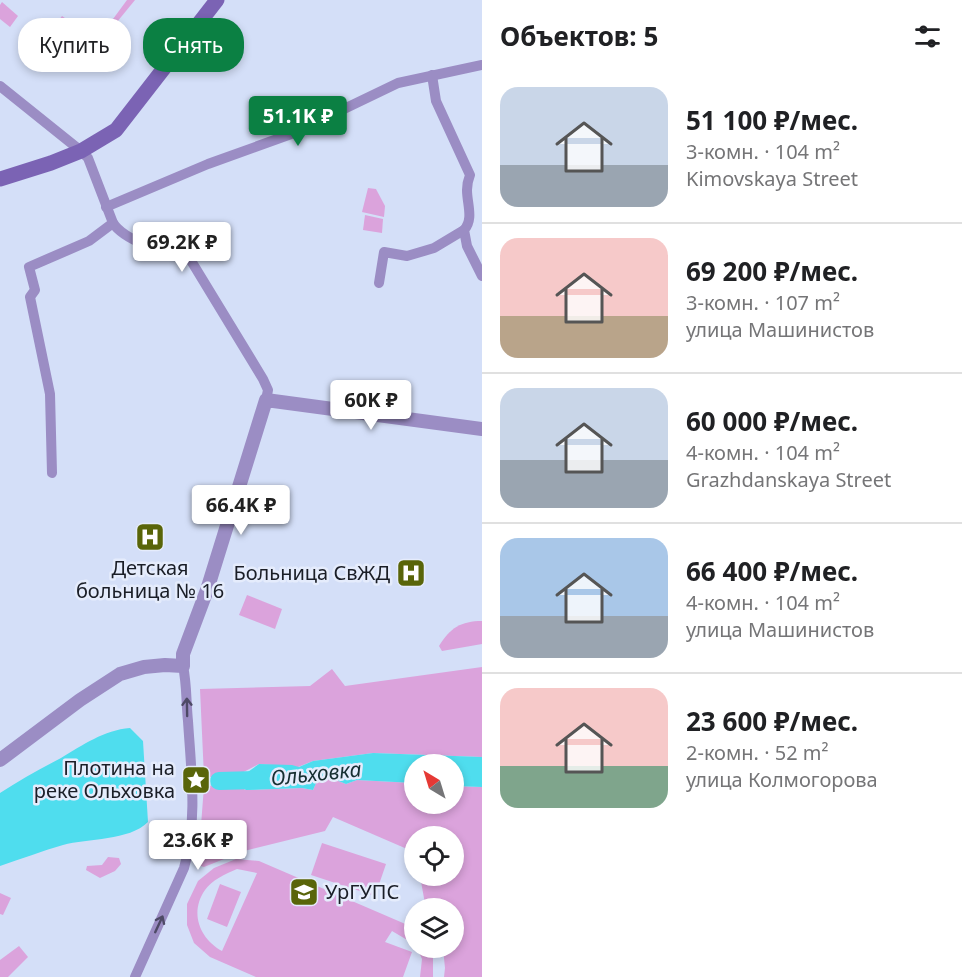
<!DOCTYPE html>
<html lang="ru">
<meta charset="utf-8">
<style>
:root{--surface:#fff;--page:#f2f2f2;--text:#202124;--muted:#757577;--line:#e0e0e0;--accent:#0b8043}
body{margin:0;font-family:"Noto Sans",sans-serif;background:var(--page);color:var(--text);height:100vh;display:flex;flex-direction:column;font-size:22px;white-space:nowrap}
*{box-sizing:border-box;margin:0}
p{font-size:20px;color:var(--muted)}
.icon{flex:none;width:33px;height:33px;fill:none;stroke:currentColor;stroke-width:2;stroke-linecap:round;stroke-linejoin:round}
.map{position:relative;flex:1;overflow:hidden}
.details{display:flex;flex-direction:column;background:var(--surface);width:480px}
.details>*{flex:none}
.hud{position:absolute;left:18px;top:18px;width:374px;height:54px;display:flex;gap:12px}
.needle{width:39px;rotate:322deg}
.fabs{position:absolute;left:404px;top:754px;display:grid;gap:12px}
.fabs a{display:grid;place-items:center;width:60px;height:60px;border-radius:50%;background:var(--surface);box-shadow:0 3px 9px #0003;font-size:30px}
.price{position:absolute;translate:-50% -51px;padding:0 14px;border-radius:6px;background:#fff;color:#222;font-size:20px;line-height:39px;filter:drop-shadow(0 2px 3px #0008)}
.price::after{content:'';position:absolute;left:50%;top:36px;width:18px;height:14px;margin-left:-9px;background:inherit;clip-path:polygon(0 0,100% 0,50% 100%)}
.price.selected{background:var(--accent);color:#fff}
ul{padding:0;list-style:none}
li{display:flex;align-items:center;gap:18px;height:150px;padding:0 18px}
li+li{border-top:2px solid var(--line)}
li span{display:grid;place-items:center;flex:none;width:168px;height:120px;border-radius:18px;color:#555}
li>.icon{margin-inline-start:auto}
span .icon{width:72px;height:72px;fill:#fffc;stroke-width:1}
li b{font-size:26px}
h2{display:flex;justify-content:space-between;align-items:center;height:72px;padding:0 18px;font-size:26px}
.tag{padding:0 21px;border-radius:24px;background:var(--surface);box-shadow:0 3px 9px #0003;font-size:21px;line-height:54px}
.tag.selected{background:var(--accent);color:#fff}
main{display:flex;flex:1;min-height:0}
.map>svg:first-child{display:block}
</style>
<main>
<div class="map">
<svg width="482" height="977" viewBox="0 0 482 977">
<rect width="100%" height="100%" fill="#d4dff8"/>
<g fill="#dba3dc" fill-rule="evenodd">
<path d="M 127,0 L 135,0 L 117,22 L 113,19 Z"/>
<path d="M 2,2 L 18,16 L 10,27 L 0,19 L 0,5 Z"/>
<path d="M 62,16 L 72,23 L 63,34 L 50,24 L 52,21 L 56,24 Z"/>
<path d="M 112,19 L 118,24 L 105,40 L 100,35 Z"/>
<path d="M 48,25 L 62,35 L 54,46 L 45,39 L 51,31 L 46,28 Z"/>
<path d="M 72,29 L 85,39 L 78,47 L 66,38 Z"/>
<path d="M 368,188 L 376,189 L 385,206 L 384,217 L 362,212 Z"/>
<path d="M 365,215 L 383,219 L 382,233 L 363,230 Z"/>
<path d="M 247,595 L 282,609 L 275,629 L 239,615 Z"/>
<path d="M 482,621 L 482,644 L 442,651 L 439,646 C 450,628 461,621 482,621 Z"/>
<path d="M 482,667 L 482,757 L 373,753 L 313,761 L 298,767 L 259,764 L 234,777 L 204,777 L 200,689 L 310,686 L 332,669 L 345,686 Z"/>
<path d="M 331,778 L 346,784 L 357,780 L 414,783 L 414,804 L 453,804 L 453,786 L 482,787 L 482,977 L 444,977 L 445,968 L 443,948 L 453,948 L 453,909 L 426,909 L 420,876 L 453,876 L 453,837 L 414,837 L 414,852 L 333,817 L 325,831 L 244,851 L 204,867 L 198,865 L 204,786 L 234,785 L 246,790 L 302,788 L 313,790 L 317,781 Z"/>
<path d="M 322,843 L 386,864 L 375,896 L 311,875 Z"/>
<path d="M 108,857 L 119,858 L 121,864 L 115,871 L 100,878 L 86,870 L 87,866 L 102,865 Z"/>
<path d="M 236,859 L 259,861 L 410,926 L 414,929 L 414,944 L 392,931 L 385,942 L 412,952 L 403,977 L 256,977 L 210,957 L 194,943 L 187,925 L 187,904 L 198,881 L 214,868 ZM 237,869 L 257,873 L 222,951 C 200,939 189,913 205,890 C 212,880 225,874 237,869 Z"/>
<path d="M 220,884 L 241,892 L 227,927 L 207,919 Z"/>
<path d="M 0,893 L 11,898 L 3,915 L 0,914 Z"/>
<path d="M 19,946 L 28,957 L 8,977 L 0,977 L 0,960 Z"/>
<path d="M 417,948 L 429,948 L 433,958 L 433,977 L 420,977 L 422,959 Z"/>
</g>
<g fill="#4fddee">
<path d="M 130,728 L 143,741 L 148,822 C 129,841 88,838 63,845 C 42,851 21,859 0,866 L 0,793 C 20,780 40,769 61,758 C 83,745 104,730 130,728 Z"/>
<path d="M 373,753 L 482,757 L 482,787 L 453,786 L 453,765 L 414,765 L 414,783 L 357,780 L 346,784 L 331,778 L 317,781 L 313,790 L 302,788 L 246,790 L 235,781 L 259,764 L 292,765 L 299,767 L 313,761 Z"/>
</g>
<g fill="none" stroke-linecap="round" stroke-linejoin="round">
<path stroke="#4fddee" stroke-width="18" d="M 219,781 L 259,780"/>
<g stroke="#9b8dc4" stroke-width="10">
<path d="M 432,75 L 436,101 L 470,175 C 468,180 467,185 467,190 C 467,204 474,219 464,230 L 467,246 L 482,276"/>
<path d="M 0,86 L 81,151 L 88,158 L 113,223 C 125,242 168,253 190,259 L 263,379 L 268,390 L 266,400"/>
<path d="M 106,207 L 208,164 L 294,133 L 398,83 L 482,65"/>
<path d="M 379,283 L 384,252 L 407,256 L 434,248 L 464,230"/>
<path d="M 52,473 L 50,394 L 30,297 L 35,290 L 29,267 L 89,241 L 113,223"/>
<path d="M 135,977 L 184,868 C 198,821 191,769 188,721 C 186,702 187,685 183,666"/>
</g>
<path stroke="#9b8dc4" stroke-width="14" d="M 0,760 L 80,700 L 120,674 L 144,667 L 165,665 L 183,666 L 183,654 L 207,590 L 266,400 L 482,429"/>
<path stroke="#7b63b4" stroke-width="15" d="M 0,179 L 51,163 L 81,151 L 116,130 L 217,0"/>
</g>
<defs><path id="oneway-shaft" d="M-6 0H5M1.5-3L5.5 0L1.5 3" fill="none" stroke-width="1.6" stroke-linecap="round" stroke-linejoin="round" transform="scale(1.5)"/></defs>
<g stroke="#4e4a66">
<use href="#oneway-shaft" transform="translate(187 707) rotate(-91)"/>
<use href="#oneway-shaft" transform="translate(159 924) rotate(-65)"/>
</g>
<defs>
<g id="hospital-square" transform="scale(1.5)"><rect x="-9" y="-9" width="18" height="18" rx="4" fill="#596509" stroke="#e5ecfc"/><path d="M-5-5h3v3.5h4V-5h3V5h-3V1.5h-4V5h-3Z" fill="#fff"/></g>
<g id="sight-square" transform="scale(1.5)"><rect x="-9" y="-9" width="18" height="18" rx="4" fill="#596509" stroke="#e5ecfc"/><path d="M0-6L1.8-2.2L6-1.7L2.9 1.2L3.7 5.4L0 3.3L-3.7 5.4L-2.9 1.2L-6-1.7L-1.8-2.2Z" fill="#fff"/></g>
<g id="university-square" transform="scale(1.5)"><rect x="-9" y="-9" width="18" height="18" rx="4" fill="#596509" stroke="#e5ecfc"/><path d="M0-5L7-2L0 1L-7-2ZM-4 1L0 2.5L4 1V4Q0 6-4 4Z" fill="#fff"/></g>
</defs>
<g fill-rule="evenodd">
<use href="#hospital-square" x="150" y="537"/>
<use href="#hospital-square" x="411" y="573"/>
<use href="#sight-square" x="196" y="780"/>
<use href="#university-square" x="304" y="892"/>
</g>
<g text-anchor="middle" stroke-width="5" stroke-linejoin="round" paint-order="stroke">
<g font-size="20" fill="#1a1e27" stroke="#e5ecfc" text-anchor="end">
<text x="150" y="575" text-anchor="middle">Детская<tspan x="150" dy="23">больница № 16</tspan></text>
<text x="390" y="580">Больница СвЖД</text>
<text x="175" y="775">Плотина на<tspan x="175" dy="23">реке Ольховка</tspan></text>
<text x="325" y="899" text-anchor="start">УрГУПС</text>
</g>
<g font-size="21" font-style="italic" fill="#162e31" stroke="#e5ecfc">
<text transform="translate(316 774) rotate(-6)" y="7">Ольховка</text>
</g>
</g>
</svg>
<div class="fabs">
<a><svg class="needle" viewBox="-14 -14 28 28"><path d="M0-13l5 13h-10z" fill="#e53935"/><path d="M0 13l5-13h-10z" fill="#757577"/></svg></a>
<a><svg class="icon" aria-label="locate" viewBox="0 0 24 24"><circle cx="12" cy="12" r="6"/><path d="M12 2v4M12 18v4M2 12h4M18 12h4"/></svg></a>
<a><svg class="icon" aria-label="layers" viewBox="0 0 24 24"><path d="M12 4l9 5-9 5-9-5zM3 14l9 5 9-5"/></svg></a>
</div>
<b class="price selected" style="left:298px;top:147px">51.1K ₽</b>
<b class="price" style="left:182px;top:273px">69.2K ₽</b>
<b class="price" style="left:371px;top:431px">60K ₽</b>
<b class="price" style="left:241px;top:536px">66.4K ₽</b>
<b class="price" style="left:198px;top:871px">23.6K ₽</b>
<div class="hud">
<a class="tag">Купить</a>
<a class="tag selected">Снять</a>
</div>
</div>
<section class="details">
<h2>Объектов: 5<svg class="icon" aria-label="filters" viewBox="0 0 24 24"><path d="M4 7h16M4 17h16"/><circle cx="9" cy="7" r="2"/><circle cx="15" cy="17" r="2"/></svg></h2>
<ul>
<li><span style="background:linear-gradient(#c9d6e8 65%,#9aa5b1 0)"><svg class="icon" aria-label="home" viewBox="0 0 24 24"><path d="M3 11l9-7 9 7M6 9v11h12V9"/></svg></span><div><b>51 100 ₽/мес.</b><p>3-комн. · 104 m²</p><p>Kimovskaya Street</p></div></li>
<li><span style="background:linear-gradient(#f6c9c9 65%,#b9a48a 0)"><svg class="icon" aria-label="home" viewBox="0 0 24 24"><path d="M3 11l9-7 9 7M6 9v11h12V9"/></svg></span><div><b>69 200 ₽/мес.</b><p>3-комн. · 107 m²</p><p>улица Машинистов</p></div></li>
<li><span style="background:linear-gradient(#c9d6e8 60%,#9aa5b1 0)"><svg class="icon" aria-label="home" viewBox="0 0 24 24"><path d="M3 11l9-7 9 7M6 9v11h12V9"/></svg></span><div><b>60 000 ₽/мес.</b><p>4-комн. · 104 m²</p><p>Grazhdanskaya Street</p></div></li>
<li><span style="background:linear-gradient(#a9c7e8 65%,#9aa5b1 0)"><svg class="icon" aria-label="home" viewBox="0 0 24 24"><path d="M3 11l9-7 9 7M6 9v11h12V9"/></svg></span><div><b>66 400 ₽/мес.</b><p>4-комн. · 104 m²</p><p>улица Машинистов</p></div></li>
<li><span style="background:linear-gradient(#f6c9c9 65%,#7fa58c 0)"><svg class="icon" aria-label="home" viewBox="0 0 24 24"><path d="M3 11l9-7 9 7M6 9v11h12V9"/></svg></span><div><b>23 600 ₽/мес.</b><p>2-комн. · 52 m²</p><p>улица Колмогорова</p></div></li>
</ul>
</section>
</main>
